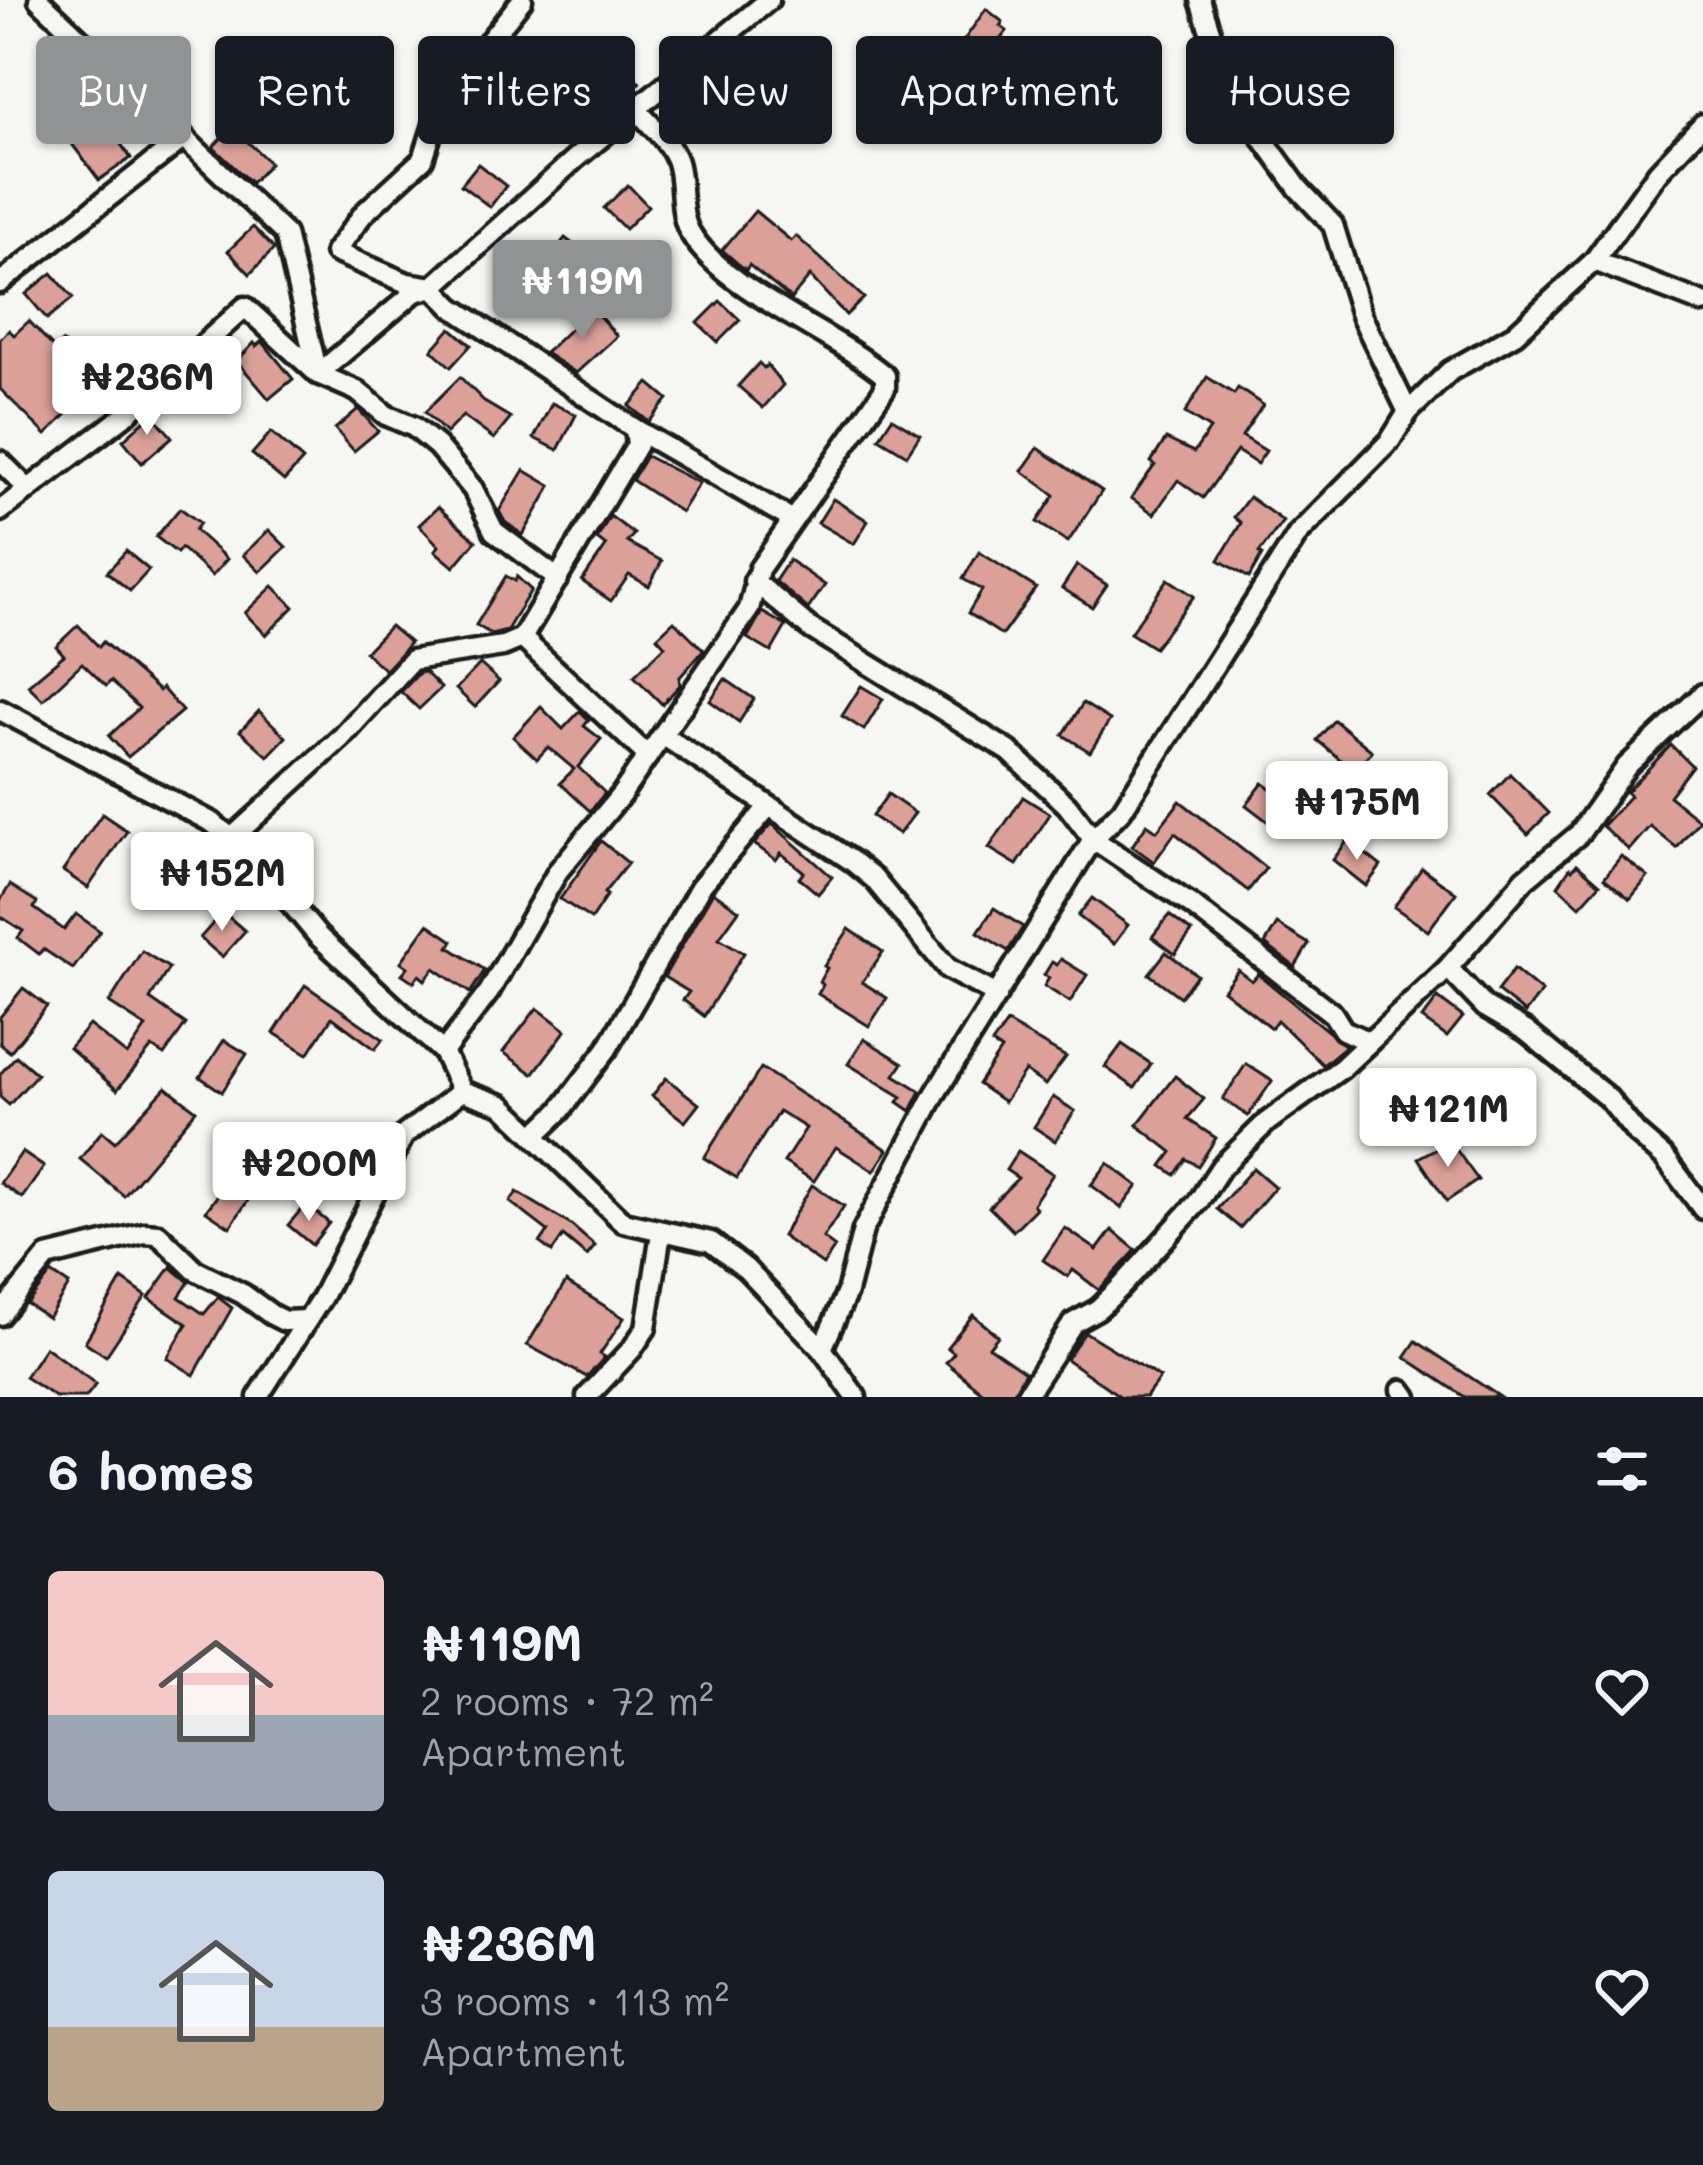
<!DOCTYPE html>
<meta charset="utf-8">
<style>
:root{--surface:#171b24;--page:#20242c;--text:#f1f3f6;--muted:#9ea1a6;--accent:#919294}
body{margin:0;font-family:Mali,sans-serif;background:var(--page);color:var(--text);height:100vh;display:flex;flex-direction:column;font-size:45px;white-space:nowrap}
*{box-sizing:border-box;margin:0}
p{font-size:39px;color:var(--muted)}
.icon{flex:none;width:66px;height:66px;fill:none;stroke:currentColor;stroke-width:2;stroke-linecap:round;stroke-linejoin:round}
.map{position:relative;height:1397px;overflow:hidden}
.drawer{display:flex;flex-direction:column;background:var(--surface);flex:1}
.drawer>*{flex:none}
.guide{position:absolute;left:36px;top:36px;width:1632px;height:108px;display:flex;gap:24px}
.price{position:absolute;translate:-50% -102px;padding:0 27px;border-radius:12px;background:#fff;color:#222;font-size:39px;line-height:78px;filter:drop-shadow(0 3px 6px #0008)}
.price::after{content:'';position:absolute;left:50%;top:72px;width:36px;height:27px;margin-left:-18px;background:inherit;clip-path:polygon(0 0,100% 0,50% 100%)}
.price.selected{background:var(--accent);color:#fff}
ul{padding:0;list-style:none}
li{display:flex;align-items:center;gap:36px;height:300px;padding:0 48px}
li span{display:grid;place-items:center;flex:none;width:336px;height:240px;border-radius:12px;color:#555}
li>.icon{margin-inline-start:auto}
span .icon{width:144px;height:144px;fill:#fffc;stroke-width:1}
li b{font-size:51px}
h2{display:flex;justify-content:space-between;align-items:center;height:144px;padding:0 48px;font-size:51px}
.pill{padding:0 42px;border-radius:12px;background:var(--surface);box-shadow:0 3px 9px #0004;font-size:42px;line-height:108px}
.pill.selected{background:var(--accent);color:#fff}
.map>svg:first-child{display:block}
</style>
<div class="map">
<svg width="1703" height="1397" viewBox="0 0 1703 1397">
<rect width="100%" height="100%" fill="#f6f6f2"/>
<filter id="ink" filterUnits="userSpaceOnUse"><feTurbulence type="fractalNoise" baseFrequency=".00833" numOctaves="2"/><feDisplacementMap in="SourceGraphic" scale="24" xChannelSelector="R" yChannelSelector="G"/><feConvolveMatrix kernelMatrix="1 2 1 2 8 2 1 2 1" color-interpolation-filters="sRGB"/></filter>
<g filter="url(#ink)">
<g fill="#dba199" stroke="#1c1c1c" stroke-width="3">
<path d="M 986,9 L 1003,22 L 1000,26 L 1007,31 L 981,64 L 957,50 Z"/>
<path d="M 592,47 L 640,82 L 620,105 L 575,70 Z"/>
<path d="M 747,64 L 779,107 L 755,124 L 724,81 Z"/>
<path d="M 899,74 L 928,93 L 912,116 L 883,97 Z"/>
<path d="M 92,104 L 131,158 L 99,180 L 60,128 Z"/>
<path d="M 232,127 L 270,163 L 251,183 L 213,147 Z"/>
<path d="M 478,164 L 506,186 L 490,207 L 461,185 Z"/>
<path d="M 628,185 L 648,206 L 625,229 L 604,208 Z"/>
<path d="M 755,211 L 791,241 L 796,236 L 864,298 L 846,315 L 810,276 L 791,299 L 749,265 L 746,270 L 737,263 L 722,250 Z"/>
<path d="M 253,227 L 274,249 L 250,274 L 228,251 Z"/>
<path d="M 565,238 L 590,257 L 573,279 L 548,260 Z"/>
<path d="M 52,273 L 73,298 L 47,319 L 26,294 Z"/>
<path d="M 720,301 L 740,320 L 718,342 L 698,323 Z"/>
<path d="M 592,308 L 617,336 L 576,373 L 545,353 Z"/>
<path d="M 29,321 L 54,348 L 62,342 L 108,387 L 86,409 L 79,402 L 46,435 L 0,389 L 0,339 L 9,330 L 14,335 Z"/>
<path d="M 451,328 L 471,345 L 451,367 L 432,350 Z"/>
<path d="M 262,341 L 293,379 L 269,399 L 237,361 L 254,343 L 256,346 Z"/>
<path d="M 759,363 L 764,368 L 767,365 L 783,385 L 763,408 L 738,386 Z"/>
<path d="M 460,377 L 486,403 L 511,418 L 494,439 L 463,416 L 446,433 L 425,412 Z"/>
<path d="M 1207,377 L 1234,394 L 1238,388 L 1263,405 L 1242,436 L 1266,451 L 1257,464 L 1237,451 L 1203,498 L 1178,480 L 1154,514 L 1131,498 L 1155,465 L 1151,462 L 1166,439 L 1194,452 L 1210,429 L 1185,413 Z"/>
<path d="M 649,383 L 668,399 L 649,422 L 629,406 Z"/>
<path d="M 552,403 L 576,415 L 558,450 L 534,438 Z"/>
<path d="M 358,409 L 378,431 L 354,451 L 335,429 Z"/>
<path d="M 152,414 L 172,437 L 142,463 L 123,440 Z"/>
<path d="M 892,418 L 920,435 L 907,455 L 879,438 Z"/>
<path d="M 271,432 L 303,460 L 284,481 L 252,454 Z"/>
<path d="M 1038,448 L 1102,491 L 1068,542 L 1037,522 L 1055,495 L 1022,471 Z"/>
<path d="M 646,456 L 699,483 L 681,512 L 632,480 Z"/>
<path d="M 524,470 L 551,486 L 523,535 L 505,522 L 499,511 Z"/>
<path d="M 1249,497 L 1283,521 L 1259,553 L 1262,555 L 1249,578 L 1219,560 L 1241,523 L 1234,517 Z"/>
<path d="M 833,499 L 868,521 L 854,544 L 818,523 Z"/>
<path d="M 438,507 L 476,541 L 454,567 L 435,551 L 439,546 L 419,525 Z"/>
<path d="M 180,508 L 200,523 L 195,530 L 227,559 L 212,576 L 181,548 L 177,553 L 156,537 Z"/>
<path d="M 610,516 L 634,534 L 627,542 L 662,561 L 649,586 L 629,575 L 611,601 L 582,581 L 606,546 L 597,539 Z"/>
<path d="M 269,530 L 286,547 L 260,572 L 243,555 Z"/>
<path d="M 126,551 L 149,570 L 130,591 L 107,572 Z"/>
<path d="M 979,552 L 1036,588 L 1002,635 L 968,613 L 982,590 L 963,579 Z"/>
<path d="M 789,560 L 825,585 L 808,609 L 775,581 Z"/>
<path d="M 1077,565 L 1107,585 L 1092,607 L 1062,588 Z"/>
<path d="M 506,576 L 515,581 L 517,577 L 531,590 L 507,630 L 491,634 L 476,625 Z"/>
<path d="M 1168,579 L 1194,596 L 1154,648 L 1130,633 Z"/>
<path d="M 273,586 L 294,607 L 266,635 L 245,613 Z"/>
<path d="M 762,612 L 786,626 L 771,652 L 747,638 Z"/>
<path d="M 674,621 L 704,650 L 679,678 L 680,685 L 662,704 L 634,676 L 665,646 L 657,637 Z"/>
<path d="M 78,625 L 99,647 L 103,642 L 159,691 L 162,688 L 182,711 L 128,757 L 109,736 L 139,708 L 111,681 L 106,686 L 82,663 L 43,700 L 28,685 L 64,655 L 56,646 Z"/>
<path d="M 390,626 L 410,643 L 385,670 L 365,652 Z"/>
<path d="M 480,664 L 499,681 L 475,707 L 456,689 Z"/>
<path d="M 425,672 L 441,688 L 419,709 L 401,692 L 419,673 Z"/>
<path d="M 725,679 L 754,699 L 739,722 L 710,701 Z"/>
<path d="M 861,686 L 883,699 L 864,730 L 842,716 Z"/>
<path d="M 1083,703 L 1110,720 L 1090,752 L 1063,735 Z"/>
<path d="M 541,707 L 563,729 L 580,711 L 589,720 L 584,726 L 601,739 L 578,767 L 605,793 L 590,811 L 560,783 L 574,769 L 548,747 L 537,759 L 513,737 Z"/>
<path d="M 259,711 L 286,737 L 268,756 L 240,731 Z"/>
<path d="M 1334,720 L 1372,751 L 1355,772 L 1317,740 Z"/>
<path d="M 1671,745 L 1692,766 L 1669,796 L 1699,820 L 1677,848 L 1650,826 L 1629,850 L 1602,826 L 1630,796 L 1626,792 Z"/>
<path d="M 1510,774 L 1549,813 L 1528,834 L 1490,795 Z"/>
<path d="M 1263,783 L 1297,808 L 1280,831 L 1246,805 Z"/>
<path d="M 888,794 L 915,813 L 899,834 L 872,816 Z"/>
<path d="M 1023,797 L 1050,814 L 1017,865 L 989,848 Z"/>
<path d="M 1180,801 L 1266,868 L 1248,891 L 1175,833 L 1154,862 L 1132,846 L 1147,824 L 1157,831 Z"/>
<path d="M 102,814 L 127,831 L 88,888 L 63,871 Z"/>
<path d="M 772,824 L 832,877 L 818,894 L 799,878 L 804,872 L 781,853 L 776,860 L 754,844 Z"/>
<path d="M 1348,840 L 1381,866 L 1366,886 L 1333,860 Z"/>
<path d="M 601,841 L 628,863 L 604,893 L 607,895 L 591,919 L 560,899 Z"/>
<path d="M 1621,856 L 1648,877 L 1630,899 L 1604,878 Z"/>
<path d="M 1577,864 L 1600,884 L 1580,906 L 1558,886 L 1570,868 L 1572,870 Z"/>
<path d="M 1422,868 L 1456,893 L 1428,931 L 1394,907 Z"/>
<path d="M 10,885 L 37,902 L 34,908 L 64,930 L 76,914 L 100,931 L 73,969 L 43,949 L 39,954 L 18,938 L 23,931 L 0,916 L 0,901 Z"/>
<path d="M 713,892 L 739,910 L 719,938 L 744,953 L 704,1016 L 683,1000 L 689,992 L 664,977 Z"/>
<path d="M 1092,898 L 1128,925 L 1114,944 L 1078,916 Z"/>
<path d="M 994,908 L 1023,927 L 1008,951 L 978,932 Z"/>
<path d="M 223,912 L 245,931 L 222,957 L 200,938 Z"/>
<path d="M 1169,915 L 1192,932 L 1175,954 L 1152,937 Z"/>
<path d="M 428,924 L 453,941 L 449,947 L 485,970 L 470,993 L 434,968 L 425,980 L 419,975 L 414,982 L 402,974 L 408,967 L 401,962 Z"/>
<path d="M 1277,924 L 1309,944 L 1295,967 L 1265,944 Z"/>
<path d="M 849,929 L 883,952 L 862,982 L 887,998 L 869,1026 L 818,994 L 823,985 L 819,982 L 827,968 L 824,966 Z"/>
<path d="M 142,951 L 169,968 L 150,999 L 186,1024 L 164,1055 L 152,1047 L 117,1090 L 69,1048 L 89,1025 L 127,1055 L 146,1027 L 109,1003 Z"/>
<path d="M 1166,952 L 1197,975 L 1180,997 L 1149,974 Z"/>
<path d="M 1061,959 L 1087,975 L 1070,1002 L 1044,986 L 1049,978 L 1044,975 L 1052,962 L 1057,965 Z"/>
<path d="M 1514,969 L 1542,992 L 1525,1013 L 1497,991 Z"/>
<path d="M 1238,970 L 1252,981 L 1258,974 L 1346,1046 L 1323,1065 L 1277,1020 L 1271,1028 L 1223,990 Z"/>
<path d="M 305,985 L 383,1039 L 375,1049 L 332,1017 L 308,1054 L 274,1033 Z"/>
<path d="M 23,988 L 47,1006 L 10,1052 L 0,1044 L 0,1017 Z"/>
<path d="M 1438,998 L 1463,1017 L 1447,1037 L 1422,1019 Z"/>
<path d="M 537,1008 L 566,1030 L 533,1074 L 503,1052 Z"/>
<path d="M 1007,1023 L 1066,1057 L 1045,1085 L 1025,1071 L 1004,1102 L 978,1084 L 1001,1050 L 992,1044 Z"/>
<path d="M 864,1039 L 903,1063 L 895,1075 L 921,1091 L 911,1111 L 898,1102 L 902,1097 L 848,1064 Z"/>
<path d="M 224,1040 L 247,1054 L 222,1092 L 200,1077 Z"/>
<path d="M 1122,1044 L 1151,1064 L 1135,1088 L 1105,1067 Z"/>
<path d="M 16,1056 L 37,1074 L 9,1105 L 0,1097 L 0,1074 Z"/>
<path d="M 1246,1064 L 1272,1081 L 1248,1116 L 1223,1099 Z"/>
<path d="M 761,1068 L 888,1150 L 874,1171 L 836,1147 L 814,1181 L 784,1162 L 806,1128 L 779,1111 L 737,1178 L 704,1158 Z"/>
<path d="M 1175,1076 L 1204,1099 L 1187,1119 L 1216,1138 L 1198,1166 L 1186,1159 L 1175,1175 L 1162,1166 L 1172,1152 L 1137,1125 Z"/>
<path d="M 666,1078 L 699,1104 L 685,1122 L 652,1096 Z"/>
<path d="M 166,1087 L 196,1110 L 124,1196 L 80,1159 L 102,1131 L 115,1142 Z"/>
<path d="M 1053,1097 L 1075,1111 L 1055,1141 L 1034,1127 Z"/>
<path d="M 1450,1141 L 1478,1180 L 1447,1201 L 1418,1158 Z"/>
<path d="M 1018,1151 L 1053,1174 L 1033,1204 L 1036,1208 L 1013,1231 L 989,1207 L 1018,1178 L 1006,1170 Z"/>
<path d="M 22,1152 L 44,1167 L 22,1198 L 0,1183 Z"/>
<path d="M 249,1153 L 270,1168 L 230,1227 L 206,1211 Z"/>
<path d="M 1108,1163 L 1138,1186 L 1121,1208 L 1091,1185 Z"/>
<path d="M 1253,1168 L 1275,1187 L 1240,1228 L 1217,1209 Z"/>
<path d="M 812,1185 L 844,1206 L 823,1238 L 835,1247 L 823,1265 L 782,1236 Z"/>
<path d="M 517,1192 L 571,1225 L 595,1246 L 587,1256 L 563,1236 L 552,1252 L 540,1243 L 548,1231 L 510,1202 Z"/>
<path d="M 306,1204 L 329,1223 L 312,1245 L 288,1225 Z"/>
<path d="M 1065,1228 L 1097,1250 L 1112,1230 L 1136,1250 L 1099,1290 L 1073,1270 L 1068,1277 L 1043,1260 Z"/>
<path d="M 171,1267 L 189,1282 L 179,1297 L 204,1314 L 218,1297 L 232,1308 L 194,1375 L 167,1358 L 187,1324 L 149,1298 Z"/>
<path d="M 51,1273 L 69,1285 L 48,1318 L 27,1304 Z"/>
<path d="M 122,1279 L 146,1296 L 106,1356 L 85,1342 Z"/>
<path d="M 566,1282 L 624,1318 L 600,1354 L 605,1357 L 587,1377 L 527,1345 Z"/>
<path d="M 973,1315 L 998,1336 L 989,1347 L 1025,1372 L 1011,1397 L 988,1397 L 946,1362 L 954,1353 L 947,1347 Z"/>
<path d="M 1085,1332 L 1160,1378 L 1146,1397 L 1121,1397 L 1066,1359 Z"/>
<path d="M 1416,1341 L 1500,1397 L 1465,1397 L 1405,1357 Z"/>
<path d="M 45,1347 L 96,1384 L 86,1397 L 55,1397 L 25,1377 Z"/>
</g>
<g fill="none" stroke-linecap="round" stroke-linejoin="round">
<g stroke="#1c1c1c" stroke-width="27">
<g id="minor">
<path d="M 39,0 L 285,234 L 318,374"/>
<path d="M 522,0 L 442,100 L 423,159 L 364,213 L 335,252 L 407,283 L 433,287 L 452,307 L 635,429 L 791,519"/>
<path d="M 1200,0 L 1230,93 L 1299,189 L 1333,225 L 1361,315 L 1408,412"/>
<path d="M 1594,261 L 1703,303"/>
<path d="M 0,283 L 185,137"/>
<path d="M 318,374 L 415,292 L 433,287 L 576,158 L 769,0"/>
<path d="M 0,461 L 27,488"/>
<path d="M 0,511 L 128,413 L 245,307 L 318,374 L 357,391 L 386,415 L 414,427 L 437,446 L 473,489 L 494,531 L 558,579"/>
<path d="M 754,581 L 810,628 L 1009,751 L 1067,805 L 1093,839 L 1193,906 L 1333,1014 L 1343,1030 L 1369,1042"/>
<path d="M 522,638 L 648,756"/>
<path d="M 0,710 L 213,823 L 249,853 L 318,936 L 443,1052 L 462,1091 L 502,1105 L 623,1222 L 711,1242 L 746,1269 L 822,1349 L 856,1397"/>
<path d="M 664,736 L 852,861 L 874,879 L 948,969 L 997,995"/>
<path d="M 233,837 L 341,738 L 412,660 L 503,646 L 522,638 L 637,445 L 635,429"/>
<path d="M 1448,968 L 1485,1007 L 1526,1031 L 1608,1098 L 1636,1133 L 1665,1158 L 1703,1209"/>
<path d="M 443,1052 L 489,992 L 558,871 L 621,795 L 749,609 L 759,569 L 885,388 L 885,376 C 832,331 725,291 691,234 C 678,215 684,184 677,162 C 671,143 650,125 638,111"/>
<path d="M 536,1134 L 560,1111 L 607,1049 L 700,887 L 768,807"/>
<path d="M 0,1315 L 47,1257 L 144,1233 L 158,1234 L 195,1270 L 243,1294 L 272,1315 L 284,1321 L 307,1320"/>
<path d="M 822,1349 L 847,1292 L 863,1230 L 935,1094 L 1093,839 L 1122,810 L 1298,534 L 1390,441 L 1408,412 L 1450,371 L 1515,334 L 1594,261 L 1658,172 L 1703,124"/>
<path d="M 1402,1390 L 1407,1397"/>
<path d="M 258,1397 L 322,1297 L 404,1135 L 462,1091"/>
<path d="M 587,1397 L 632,1349 L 646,1328 L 661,1233"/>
<path d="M 1025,1397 L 1073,1323 L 1098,1309 L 1120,1288 L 1198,1202 L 1221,1167 L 1267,1122 L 1342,1068 L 1448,968 L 1525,879 L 1579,834 L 1627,766 L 1703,694"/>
</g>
</g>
<use href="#minor" stroke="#f6f6f2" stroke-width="18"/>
</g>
</g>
</svg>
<b class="price selected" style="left:582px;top:342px">₦119M</b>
<b class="price" style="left:147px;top:438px">₦236M</b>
<b class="price" style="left:1357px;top:863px">₦175M</b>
<b class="price" style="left:222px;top:934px">₦152M</b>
<b class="price" style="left:1448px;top:1170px">₦121M</b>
<b class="price" style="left:309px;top:1224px">₦200M</b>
<div class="guide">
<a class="pill selected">Buy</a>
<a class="pill">Rent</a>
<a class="pill">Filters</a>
<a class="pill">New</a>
<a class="pill">Apartment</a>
<a class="pill">House</a>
</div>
</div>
<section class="drawer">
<h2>6 homes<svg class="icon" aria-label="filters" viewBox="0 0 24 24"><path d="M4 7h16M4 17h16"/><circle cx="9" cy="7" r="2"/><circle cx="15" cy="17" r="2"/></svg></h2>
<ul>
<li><span style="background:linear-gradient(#f6c9c9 60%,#9aa5b1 0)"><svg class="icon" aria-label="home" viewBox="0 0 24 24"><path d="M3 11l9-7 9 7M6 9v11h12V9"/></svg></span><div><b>₦119M</b><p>2 rooms · 72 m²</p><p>Apartment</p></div><svg class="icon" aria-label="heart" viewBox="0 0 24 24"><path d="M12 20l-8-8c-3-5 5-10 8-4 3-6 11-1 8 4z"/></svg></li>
<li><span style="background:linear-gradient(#c9d6e8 65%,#b9a48a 0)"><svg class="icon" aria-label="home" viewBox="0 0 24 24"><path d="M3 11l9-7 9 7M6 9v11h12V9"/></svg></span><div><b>₦236M</b><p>3 rooms · 113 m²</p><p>Apartment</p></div><svg class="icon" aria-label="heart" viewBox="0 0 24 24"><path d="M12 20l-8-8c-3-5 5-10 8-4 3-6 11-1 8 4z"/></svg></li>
</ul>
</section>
